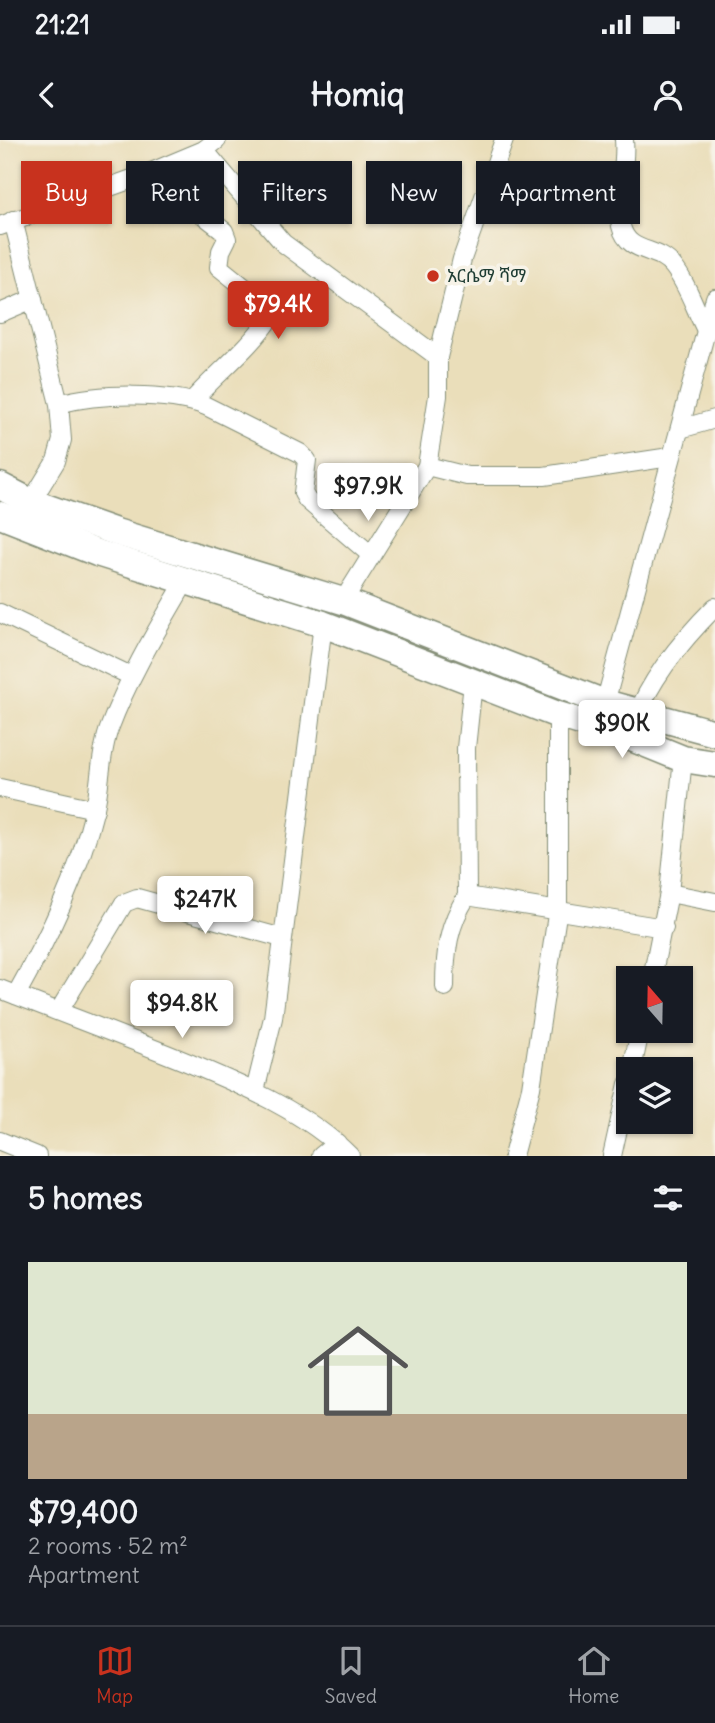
<!DOCTYPE html>
<meta charset="utf-8">
<style>
:root{--surface:#171b24;--page:#20242c;--text:#f1f3f6;--muted:#9ea1a6;--line:#363941;--accent:#c8321e}
body{margin:0;font-family:Delius,"Noto Sans Ethiopic",sans-serif;background:var(--page);color:var(--text);height:100vh;display:flex;flex-direction:column;font-size:26px;white-space:nowrap}
*{box-sizing:border-box;margin:0}
p{font-size:23px;color:var(--muted)}
.icon{flex:none;width:38px;height:38px;fill:none;stroke:currentColor;stroke-width:2;stroke-linecap:round;stroke-linejoin:round}
.map{position:relative;height:1016px;overflow:hidden}
.drawer{display:flex;flex-direction:column;background:var(--surface);flex:1}
.drawer>*{flex:none}
.guide{position:absolute;left:21px;top:21px;width:674px;height:63px;display:flex;gap:14px}
.needle{width:46px;rotate:340deg}
.fabs{position:absolute;left:616px;top:826px;display:grid;gap:14px}
.fabs a{display:grid;place-items:center;width:77px;height:77px;border-radius:0px;background:var(--surface);box-shadow:0 2px 5px #0004;font-size:35px}
.price{position:absolute;translate:-50% -60px;padding:0 16px;border-radius:7px;background:#fff;color:#222;font-size:23px;line-height:46px;filter:drop-shadow(0 2px 4px #0008)}
.price::after{content:'';position:absolute;left:50%;top:42px;width:21px;height:16px;margin-left:-10px;background:inherit;clip-path:polygon(0 0,100% 0,50% 100%)}
.price.on{background:var(--accent);color:#fff}
ul{padding:0;list-style:none}
li{display:grid;align-content:center;gap:14px;height:371px;padding:0 28px}
li+li{border-top:2px solid var(--line)}
li span{display:grid;place-items:center;height:217px;border-radius:0px;color:#555}
li>.icon{margin-inline-start:auto}
span .icon{width:126px;height:126px;fill:#fffc;stroke-width:1}
li b{font-size:30px}
h2{display:flex;justify-content:space-between;align-items:center;height:84px;padding:0 28px;font-size:30px}
.pill{padding:0 24px;border-radius:0px;background:var(--surface);box-shadow:0 2px 5px #0004;font-size:24px;line-height:63px}
.pill.on{background:var(--accent);color:#fff}
.status{display:flex;justify-content:space-between;align-items:center;height:49px;padding:0 35px;background:var(--surface);direction:ltr}
.status svg{height:19px;fill:currentColor}
header{display:flex;justify-content:space-between;align-items:center;height:91px;padding:0 28px;background:var(--surface);font-size:32px;font-weight:800}
.dock{display:flex;justify-content:space-around;align-items:center;height:98px;border-top:2px solid var(--line);background:var(--surface);font-size:19px;color:var(--muted)}
.dock a{display:grid;justify-items:center;gap:4px}
.dock .on{color:var(--accent)}
.map>svg:first-child{display:block}
</style>
<div class="status"><b>21:21</b><svg viewBox="0 0 49 12"><path d="M0 12V9h3v3zM5 12V6h3v6zM10 12V3h3v9zM15 12V0h3v12zM26 1h20v11H26zM47 4h2v5h-2z"/></svg></div>
<header><svg class="icon" aria-label="back" viewBox="0 0 24 24"><path d="M15 5l-7 7 7 7"/></svg>Homiq<svg class="icon" aria-label="person" viewBox="0 0 24 24"><circle cx="12" cy="8" r="4"/><path d="M4 21q1-7 8-7t8 7"/></svg></header>
<div class="map">
<svg width="715" height="1016" viewBox="0 0 715 1016">
<rect width="100%" height="100%" fill="#f7f3e8"/>
<filter id="ink" filterUnits="userSpaceOnUse"><feTurbulence type="fractalNoise" baseFrequency=".0143" numOctaves="2"/><feDisplacementMap in="SourceGraphic" scale="14" xChannelSelector="R" yChannelSelector="G"/><feConvolveMatrix kernelMatrix="1 2 1 2 8 2 1 2 1" color-interpolation-filters="sRGB"/></filter>
<filter id="wash" filterUnits="userSpaceOnUse"><feTurbulence type="fractalNoise" baseFrequency=".00686" numOctaves="4" result="noise"/><feDisplacementMap in="SourceGraphic" scale="28" xChannelSelector="R" yChannelSelector="G"/><feGaussianBlur stdDeviation="1.57" result="paint"/><feColorMatrix in="noise" values="0 0 0 0 0 0 0 0 0 0 0 0 0 0 0 0 0 1.4 0 .05"/><feComposite in="paint" operator="in"/></filter>
<g filter="url(#wash)">
<rect width="100%" height="100%" fill="#eadeba"/>
</g>
<g filter="url(#ink)">
<g fill="none" stroke-linecap="round" stroke-linejoin="round">
<g stroke="#848e77" stroke-width="20">
<g id="street">
<path d="M 624,0 C 627,28 615,58 621,86 C 628,115 658,106 673,126 C 687,143 695,169 705,188"/>
<path d="M 204,10 L 283,103 L 438,217"/>
<path d="M 149,33 L 224,91 L 227,99 L 221,111 L 219,127 L 270,168 L 271,176 C 250,208 218,232 192,261"/>
<path d="M 13,80 L 59,264 L 62,300 L 56,321 L 31,362"/>
<path d="M 0,86 L 149,33 L 204,10 L 217,0"/>
<path d="M 0,173 L 33,159"/>
<path d="M 59,264 C 98,253 168,252 206,266 L 300,313 L 307,320 L 303,353 L 307,360 L 371,415"/>
<path d="M 680,289 L 715,279"/>
<path d="M 427,326 L 467,336 L 544,336 L 670,317"/>
<path d="M 343,461 L 427,326 L 438,256 L 438,217 L 462,119 L 504,0"/>
<path d="M 0,473 L 131,536"/>
<path d="M 605,563 L 715,158"/>
<path d="M 635,580 C 651,537 683,499 715,467"/>
<path d="M 0,648 L 95,669"/>
<path d="M 669,753 L 715,762"/>
<path d="M 467,756 L 664,788"/>
<path d="M 652,838 L 669,753 L 683,619"/>
<path d="M 445,847 C 445,812 448,785 467,756 L 466,608 L 473,543"/>
<path d="M 0,849 C 63,874 126,897 189,923 C 246,947 306,972 350,1016"/>
<path d="M 16,855 C 49,796 79,734 95,668 C 101,643 100,613 109,589 C 129,536 157,490 185,442"/>
<path d="M 59,871 L 124,763 L 137,758 L 282,798"/>
<path d="M 632,929 L 640,891"/>
<path d="M 255,951 L 273,878 L 323,484"/>
<path d="M 0,1001 L 37,1016"/>
<path d="M 321,1016 L 337,1003"/>
<path d="M 513,1016 L 531,948 L 558,768 L 558,575"/>
<path d="M 612,1016 L 628,944"/>
</g>
</g>
<g stroke="#848e77" stroke-width="29">
<g id="secondary">
<path d="M 0,346 L 31,362 L 116,392 L 343,461 L 605,563 L 715,593"/>
<path d="M 0,375 L 97,413 L 323,484 L 558,575 L 629,597 L 683,619 L 715,624"/>
</g>
</g>
<use href="#street" stroke="#fff" stroke-width="18"/>
<use href="#secondary" stroke="#fff" stroke-width="26"/>
</g>
</g>
<circle fill="#c8321e" stroke="#f7f3e8" stroke-width="2.5" cx="433" cy="136" r="7"/>
<g text-anchor="middle" stroke-width="7" stroke-linejoin="round" paint-order="stroke">
<g font-size="18" fill="#1f3d34" stroke="#f7f3e8" text-anchor="start">
<text x="447" y="142">አርሴማ ሻማ</text>
</g>
</g>
</svg>
<div class="fabs">
<a><svg class="needle" viewBox="-14 -14 28 28"><path d="M0-13l5 13h-10z" fill="#e53935"/><path d="M0 13l5-13h-10z" fill="#9ea1a6"/></svg></a>
<a><svg class="icon" aria-label="layers" viewBox="0 0 24 24"><path d="M12 4l9 5-9 5-9-5zM3 14l9 5 9-5"/></svg></a>
</div>
<b class="price on" style="left:278px;top:201px">$79.4K</b>
<b class="price" style="left:368px;top:383px">$97.9K</b>
<b class="price" style="left:622px;top:620px">$90K</b>
<b class="price" style="left:205px;top:796px">$247K</b>
<b class="price" style="left:182px;top:900px">$94.8K</b>
<div class="guide">
<a class="pill on">Buy</a>
<a class="pill">Rent</a>
<a class="pill">Filters</a>
<a class="pill">New</a>
<a class="pill">Apartment</a>
</div>
</div>
<section class="drawer">
<h2>5 homes<svg class="icon" aria-label="filters" viewBox="0 0 24 24"><path d="M4 7h16M4 17h16"/><circle cx="9" cy="7" r="2"/><circle cx="15" cy="17" r="2"/></svg></h2>
<ul>
<li><span style="background:linear-gradient(#dfe7d0 70%,#b9a48a 0)"><svg class="icon" aria-label="home" viewBox="0 0 24 24"><path d="M3 11l9-7 9 7M6 9v11h12V9"/></svg></span><div><b>$79,400</b><p>2 rooms · 52 m²</p><p>Apartment</p></div></li>
</ul>
</section>
<nav class="dock">
<a class="on"><svg class="icon" aria-label="map" viewBox="0 0 24 24"><path d="M3 6l6-2 6 2 6-2v14l-6 2-6-2-6 2zM9 4v14M15 6v14"/></svg>Map</a>
<a><svg class="icon" aria-label="saved" viewBox="0 0 24 24"><path d="M7 4h10v16l-5-4-5 4z"/></svg>Saved</a>
<a><svg class="icon" aria-label="home" viewBox="0 0 24 24"><path d="M3 11l9-7 9 7M6 9v11h12V9"/></svg>Home</a>
</nav>
